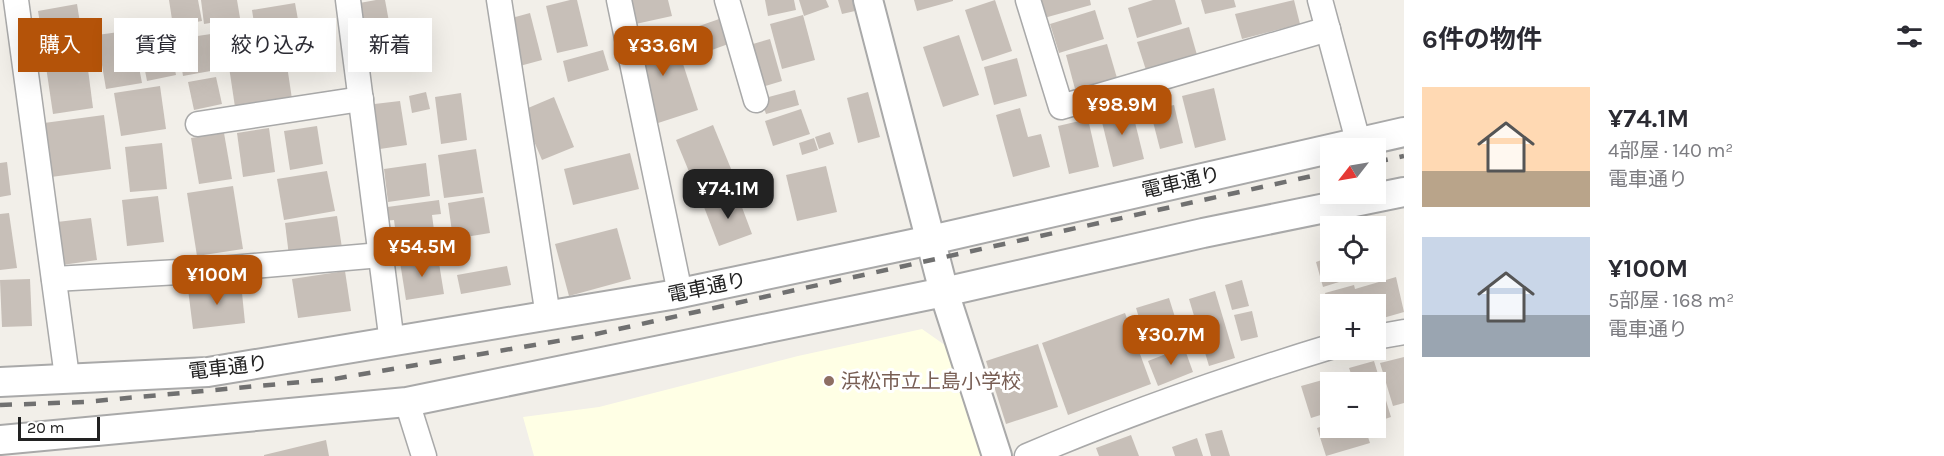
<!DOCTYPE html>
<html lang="ja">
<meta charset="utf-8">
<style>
:root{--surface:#fff;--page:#f2f2f3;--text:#2b2b33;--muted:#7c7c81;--accent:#b45309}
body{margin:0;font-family:Karla,"Noto Sans JP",sans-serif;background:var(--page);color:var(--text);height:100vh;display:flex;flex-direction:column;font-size:22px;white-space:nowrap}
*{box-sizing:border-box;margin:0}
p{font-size:20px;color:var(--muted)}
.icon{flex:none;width:33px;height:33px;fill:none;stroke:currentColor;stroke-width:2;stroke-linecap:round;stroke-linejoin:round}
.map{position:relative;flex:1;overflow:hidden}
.details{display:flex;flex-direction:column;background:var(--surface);width:540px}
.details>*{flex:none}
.top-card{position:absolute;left:18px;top:18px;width:570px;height:54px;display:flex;gap:12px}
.needle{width:39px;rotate:239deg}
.tools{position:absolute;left:1320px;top:138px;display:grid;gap:12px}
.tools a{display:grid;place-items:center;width:66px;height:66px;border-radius:0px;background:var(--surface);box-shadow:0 6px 24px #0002;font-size:30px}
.scale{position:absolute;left:18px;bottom:15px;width:82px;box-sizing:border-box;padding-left:6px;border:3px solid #222;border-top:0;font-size:16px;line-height:21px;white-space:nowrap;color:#222;-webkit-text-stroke:4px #fff;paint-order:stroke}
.price{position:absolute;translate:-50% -51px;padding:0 14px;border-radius:12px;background:var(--accent);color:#fff;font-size:20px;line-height:39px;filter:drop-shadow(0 2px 3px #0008)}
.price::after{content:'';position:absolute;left:50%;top:36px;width:18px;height:14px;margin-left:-9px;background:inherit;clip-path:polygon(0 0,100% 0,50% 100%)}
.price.on{background:#222;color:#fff}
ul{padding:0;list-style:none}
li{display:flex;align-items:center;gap:18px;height:150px;padding:0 18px}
li span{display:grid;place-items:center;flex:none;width:168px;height:120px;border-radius:0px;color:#555}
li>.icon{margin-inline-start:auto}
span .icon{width:72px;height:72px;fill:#fffc;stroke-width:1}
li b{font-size:26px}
h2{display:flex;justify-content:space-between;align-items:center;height:72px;padding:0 18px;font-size:26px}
.chip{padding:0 21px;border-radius:0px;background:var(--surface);box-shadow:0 6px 24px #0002;font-size:21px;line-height:54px}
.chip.on{background:var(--accent);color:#fff}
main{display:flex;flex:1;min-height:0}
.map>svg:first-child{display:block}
</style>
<main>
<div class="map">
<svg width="1404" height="456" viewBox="0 0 1404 456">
<rect width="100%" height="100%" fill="#f2efe9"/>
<path fill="#ffffe5" d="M 922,329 L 949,348 L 984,456 L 534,456 L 523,417 L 599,407 L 798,356 Z"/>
<g fill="#c7bfb8">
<path d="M 169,0 L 198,0 L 202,21 L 173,26 Z"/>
<path d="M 201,0 L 237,0 L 240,18 L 204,24 Z"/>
<path d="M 376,0 L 385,0 L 392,38 L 361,43 L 354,4 Z"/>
<path d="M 570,0 L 577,0 L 588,46 L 557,53 L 546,6 Z"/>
<path d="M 625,0 L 668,0 L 672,16 L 631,25 Z"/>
<path d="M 765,0 L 794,0 L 796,10 L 768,16 Z"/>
<path d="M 799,0 L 826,0 L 829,7 L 804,16 Z"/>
<path d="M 838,0 L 852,0 L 855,11 L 842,14 Z"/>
<path d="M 914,0 L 953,0 L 953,1 L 917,11 Z"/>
<path d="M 995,0 L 1012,51 L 982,61 L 965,10 Z"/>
<path d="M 1040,0 L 1090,0 L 1091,5 L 1044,18 Z"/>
<path d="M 1153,0 L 1175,0 L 1182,24 L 1137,38 L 1128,8 Z"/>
<path d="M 1201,0 L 1234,0 L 1236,7 L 1205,14 Z"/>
<path d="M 1294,0 L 1300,24 L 1242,39 L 1235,14 Z"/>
<path d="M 295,3 L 302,42 L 258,49 L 252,10 Z"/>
<path d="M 77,4 L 84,48 L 45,54 L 38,11 Z"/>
<path d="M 1095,10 L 1104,39 L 1059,53 L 1050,24 Z"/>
<path d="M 530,13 L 542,60 L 516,67 L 504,20 Z"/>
<path d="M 803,15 L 815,60 L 782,69 L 770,24 Z"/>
<path d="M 722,18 L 731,43 L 690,58 L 682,32 Z"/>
<path d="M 166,23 L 176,75 L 147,81 L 137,29 Z"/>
<path d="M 1189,27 L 1197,55 L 1146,70 L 1137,42 Z"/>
<path d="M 672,30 L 698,110 L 655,124 L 629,43 Z"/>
<path d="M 119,32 L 125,64 L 138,62 L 142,83 L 106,89 L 97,35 Z"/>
<path d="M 211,34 L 216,70 L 183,76 L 177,39 Z"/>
<path d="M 959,35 L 979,95 L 943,107 L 923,47 Z"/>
<path d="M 770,39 L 782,81 L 759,88 L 746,46 Z"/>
<path d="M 1107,44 L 1117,78 L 1075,89 L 1066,55 Z"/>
<path d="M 603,50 L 609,70 L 568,82 L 563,61 Z"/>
<path d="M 86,54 L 93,108 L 53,114 L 45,60 Z"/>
<path d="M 1017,58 L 1027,96 L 994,105 L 984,67 Z"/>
<path d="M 286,59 L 292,99 L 235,107 L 229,67 Z"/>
<path d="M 216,77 L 222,104 L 194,110 L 188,82 Z"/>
<path d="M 160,86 L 166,129 L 121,136 L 114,93 Z"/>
<path d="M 1214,88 L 1226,140 L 1195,148 L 1182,96 Z"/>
<path d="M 795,90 L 799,105 L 766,114 L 761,99 Z"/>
<path d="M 426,92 L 430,109 L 412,113 L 409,96 Z"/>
<path d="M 868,92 L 880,137 L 858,143 L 847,98 Z"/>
<path d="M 461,93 L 467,140 L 441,144 L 435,97 Z"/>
<path d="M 554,97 L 574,147 L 542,160 L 521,111 Z"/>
<path d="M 400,101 L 407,145 L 373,150 L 366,105 Z"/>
<path d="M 1174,105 L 1183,143 L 1160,149 L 1150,110 Z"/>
<path d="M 1131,106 L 1144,159 L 1113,167 L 1100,114 Z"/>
<path d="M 1020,108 L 1028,137 L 1041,134 L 1050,167 L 1013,177 L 996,115 Z"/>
<path d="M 801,109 L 810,134 L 773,146 L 765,121 Z"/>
<path d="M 104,115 L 111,169 L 51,177 L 44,123 Z"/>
<path d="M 1088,119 L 1099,167 L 1069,174 L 1058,126 Z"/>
<path d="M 713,125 L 736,181 L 699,196 L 676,140 Z"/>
<path d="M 317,126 L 323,164 L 290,170 L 284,131 Z"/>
<path d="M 269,128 L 275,172 L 243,177 L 237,133 Z"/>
<path d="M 830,132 L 834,144 L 819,149 L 815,137 Z"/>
<path d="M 224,133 L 232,179 L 199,184 L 191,138 Z"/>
<path d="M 814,138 L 818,150 L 802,155 L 799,143 Z"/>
<path d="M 162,143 L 167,189 L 130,192 L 125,147 Z"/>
<path d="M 476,149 L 483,193 L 444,198 L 438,155 Z"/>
<path d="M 630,153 L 639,189 L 573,205 L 564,169 Z"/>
<path d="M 7,162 L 11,195 L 0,197 L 0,163 Z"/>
<path d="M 426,163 L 430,196 L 388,202 L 384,169 Z"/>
<path d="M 826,166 L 837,212 L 797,221 L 786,175 Z"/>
<path d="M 327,171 L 335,211 L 284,220 L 277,179 Z"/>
<path d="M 233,186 L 243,249 L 197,256 L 187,193 Z"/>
<path d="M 737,194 L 752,234 L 719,246 L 704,207 Z"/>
<path d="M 158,196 L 164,242 L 127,246 L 122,200 Z"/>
<path d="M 484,197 L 490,233 L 453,239 L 448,203 Z"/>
<path d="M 439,200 L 441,214 L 432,215 L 437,253 L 399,258 L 394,220 L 382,221 L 380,208 Z"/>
<path d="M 9,213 L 17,268 L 0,270 L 0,214 Z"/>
<path d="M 337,216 L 342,248 L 289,256 L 285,223 Z"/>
<path d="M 91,218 L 97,260 L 62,265 L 57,222 Z"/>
<path d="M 617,228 L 631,279 L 569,296 L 555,244 Z"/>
<path d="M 1376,251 L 1381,269 L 1376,271 Z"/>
<path d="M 438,257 L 444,294 L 406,300 L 400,262 Z"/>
<path d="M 1330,257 L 1330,272 L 1371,272 L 1323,287 L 1316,262 Z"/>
<path d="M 507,266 L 511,285 L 461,294 L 457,275 Z"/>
<path d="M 345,271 L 351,311 L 298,318 L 292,279 Z"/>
<path d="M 1396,277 L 1404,312 L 1376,320 L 1376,304 L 1330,304 L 1330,310 L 1325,293 L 1354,285 L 1355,289 Z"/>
<path d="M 30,279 L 32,326 L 2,327 L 0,280 Z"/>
<path d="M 1242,280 L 1249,306 L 1232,310 L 1225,285 Z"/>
<path d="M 241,283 L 245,323 L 193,329 L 188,289 Z"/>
<path d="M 1215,291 L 1235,358 L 1209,366 L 1189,299 Z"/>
<path d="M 1169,298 L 1183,343 L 1150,353 L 1136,308 Z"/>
<path d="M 1252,311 L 1258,337 L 1241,341 L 1234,315 Z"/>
<path d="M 1125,313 L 1151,384 L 1068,415 L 1042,343 Z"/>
<path d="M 1038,344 L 1058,407 L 1006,424 L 986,361 Z"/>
<path d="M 1184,347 L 1193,372 L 1158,386 L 1148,361 Z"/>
<path d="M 1404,357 L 1404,403 L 1393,406 L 1380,363 Z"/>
<path d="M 1374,361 L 1391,417 L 1376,422 L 1376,382 L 1354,382 L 1349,368 Z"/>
<path d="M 1344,374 L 1346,382 L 1330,382 L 1330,412 L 1311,418 L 1301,386 Z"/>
<path d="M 1330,424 L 1330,428 L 1365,428 L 1370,443 L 1326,456 L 1317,428 Z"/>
<path d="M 1222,430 L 1230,456 L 1211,456 L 1205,434 Z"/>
<path d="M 1131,435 L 1139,456 L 1099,456 L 1096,448 Z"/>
<path d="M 1197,438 L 1203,456 L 1175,456 L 1172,447 Z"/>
<path d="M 326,440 L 329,456 L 264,456 L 264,455 Z"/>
</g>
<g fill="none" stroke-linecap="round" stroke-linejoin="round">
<g stroke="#a9a9a9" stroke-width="27">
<g id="minor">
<path d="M 16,0 L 67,377"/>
<path d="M 348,0 L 392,343"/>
<path d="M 499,0 L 548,316"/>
<path d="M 619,0 L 680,293"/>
<path d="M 727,0 L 756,100"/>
<path d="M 1028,0 L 1061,107 L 1328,29"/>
<path d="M 1320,0 L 1358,141"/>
<path d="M 198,124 L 361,99"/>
<path d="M 54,279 L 197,271 L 381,255"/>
<path d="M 1376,337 L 1404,332"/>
<path d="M 407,402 L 424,456"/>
<path d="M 1027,456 C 1128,413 1225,379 1330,347"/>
</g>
</g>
<g stroke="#a9a9a9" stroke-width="32">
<g id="tertiary">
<path d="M 868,0 L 944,292 L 997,456"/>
<path d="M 0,382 L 208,372 L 671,295 L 931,240 L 1404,132"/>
<path d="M 0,440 L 407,402 L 944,292 L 1203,233 L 1404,192"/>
</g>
</g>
<use href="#minor" stroke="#fff" stroke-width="24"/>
<use href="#tertiary" stroke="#fff" stroke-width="28"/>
<g stroke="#707070" stroke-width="4.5" stroke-dasharray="12 12" stroke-linecap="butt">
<path d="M 1376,162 L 1404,156"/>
<path d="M 0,405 L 84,402 L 334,379 L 587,336 L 1330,172"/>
</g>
</g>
<circle fill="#8d6e63" stroke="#fff" stroke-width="2" cx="829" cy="381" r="6"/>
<g text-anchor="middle" stroke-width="6" stroke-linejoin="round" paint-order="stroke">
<g font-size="20" fill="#222" stroke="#fff">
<text transform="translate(1181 182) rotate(-13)" y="7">電車通り</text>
<text transform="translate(707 287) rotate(-12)" y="7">電車通り</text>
<text transform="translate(228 367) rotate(-7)" y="7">電車通り</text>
</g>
<g font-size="20" fill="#785e54" stroke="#fff" text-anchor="start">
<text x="841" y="388">浜松市立上島小学校</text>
</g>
</g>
</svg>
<div class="tools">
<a><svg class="needle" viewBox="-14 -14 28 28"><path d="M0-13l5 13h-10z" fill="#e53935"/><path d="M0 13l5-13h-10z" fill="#7c7c81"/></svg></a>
<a><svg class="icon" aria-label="locate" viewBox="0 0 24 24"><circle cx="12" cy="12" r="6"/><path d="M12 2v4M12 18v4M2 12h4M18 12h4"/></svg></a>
<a>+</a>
<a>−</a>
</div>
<div class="scale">20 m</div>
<b class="price" style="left:663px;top:77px">¥33.6M</b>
<b class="price" style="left:1122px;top:136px">¥98.9M</b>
<b class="price on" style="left:728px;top:220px">¥74.1M</b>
<b class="price" style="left:422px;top:278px">¥54.5M</b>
<b class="price" style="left:217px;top:306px">¥100M</b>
<b class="price" style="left:1171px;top:366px">¥30.7M</b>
<div class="top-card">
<a class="chip on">購入</a>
<a class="chip">賃貸</a>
<a class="chip">絞り込み</a>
<a class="chip">新着</a>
</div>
</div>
<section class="details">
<h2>6件の物件<svg class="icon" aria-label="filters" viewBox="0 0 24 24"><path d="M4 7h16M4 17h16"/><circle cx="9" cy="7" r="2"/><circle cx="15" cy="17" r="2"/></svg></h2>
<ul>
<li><span style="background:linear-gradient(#ffd9b3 70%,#b9a48a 0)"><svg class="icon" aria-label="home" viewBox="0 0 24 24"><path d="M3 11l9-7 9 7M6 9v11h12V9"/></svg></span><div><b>¥74.1M</b><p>4部屋 · 140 m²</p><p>電車通り</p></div></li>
<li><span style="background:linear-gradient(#c9d6e8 65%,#9aa5b1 0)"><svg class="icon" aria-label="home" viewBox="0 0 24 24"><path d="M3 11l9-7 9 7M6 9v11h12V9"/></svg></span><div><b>¥100M</b><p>5部屋 · 168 m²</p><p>電車通り</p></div></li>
</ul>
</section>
</main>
